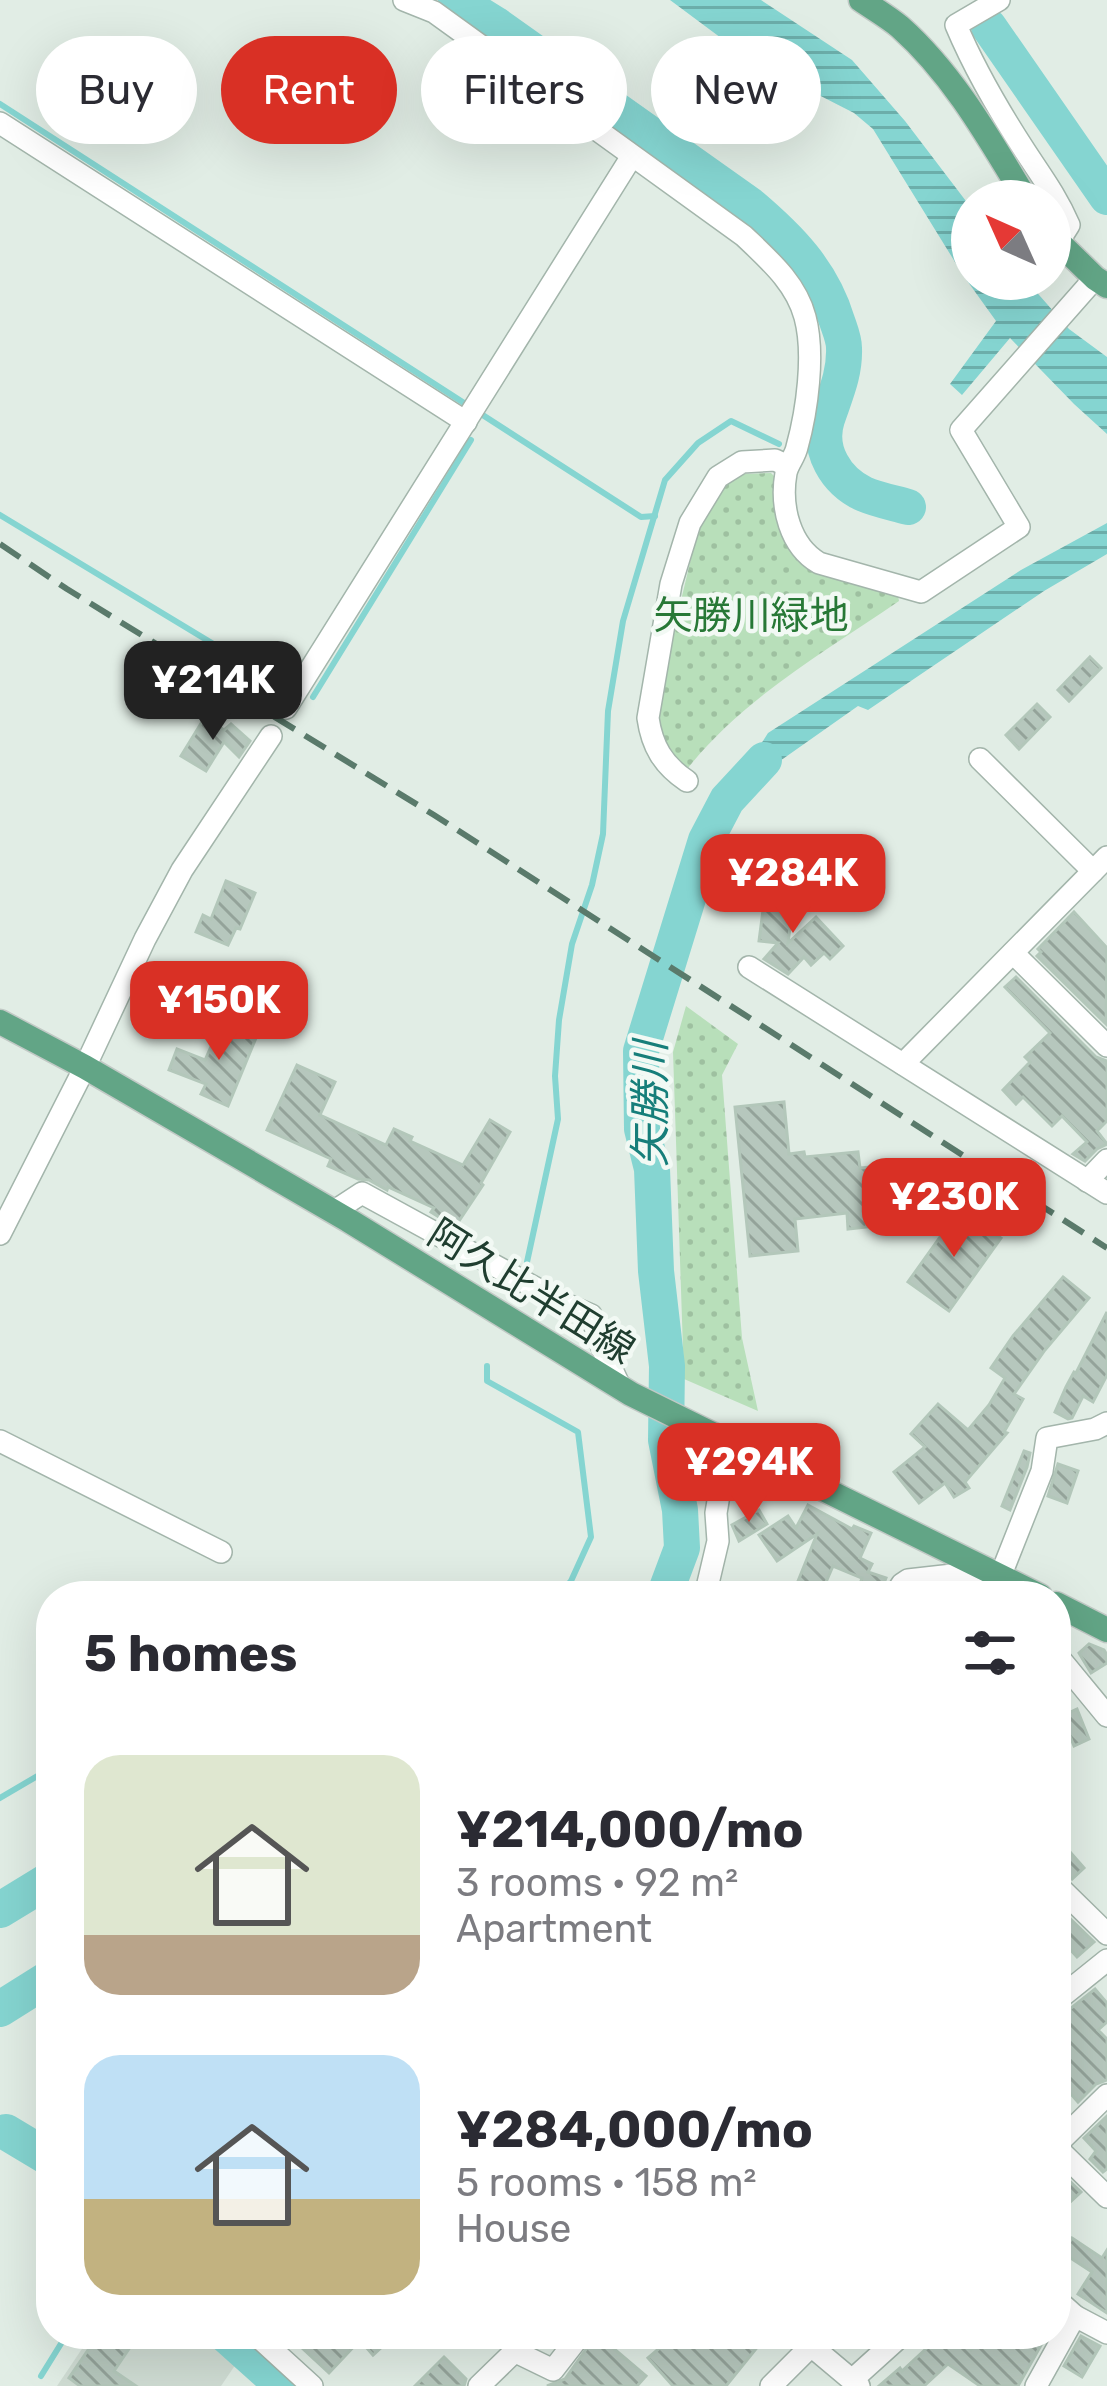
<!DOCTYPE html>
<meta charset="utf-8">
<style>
:root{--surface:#fff;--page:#f7f7f7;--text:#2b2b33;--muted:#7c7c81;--accent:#d93025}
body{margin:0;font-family:Rubik,"Noto Sans JP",sans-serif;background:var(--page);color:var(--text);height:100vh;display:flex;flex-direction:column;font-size:45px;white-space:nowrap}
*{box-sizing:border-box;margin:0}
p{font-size:39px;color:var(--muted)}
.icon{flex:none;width:66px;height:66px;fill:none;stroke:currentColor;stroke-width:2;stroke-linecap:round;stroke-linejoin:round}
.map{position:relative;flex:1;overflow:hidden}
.details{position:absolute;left:36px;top:1581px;width:1035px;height:768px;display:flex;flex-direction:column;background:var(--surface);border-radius:48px;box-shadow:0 12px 48px #0002}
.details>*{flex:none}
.guide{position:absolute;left:36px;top:36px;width:1035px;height:108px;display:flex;gap:24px}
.needle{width:78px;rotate:315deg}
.controls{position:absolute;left:951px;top:180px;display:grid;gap:24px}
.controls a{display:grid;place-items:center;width:120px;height:120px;border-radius:50%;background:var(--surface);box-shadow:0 12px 48px #0002;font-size:60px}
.price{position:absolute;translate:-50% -102px;padding:0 27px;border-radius:24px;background:var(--accent);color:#fff;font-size:39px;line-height:78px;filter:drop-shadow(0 3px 6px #0008)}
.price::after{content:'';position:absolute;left:50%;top:72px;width:36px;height:27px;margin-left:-18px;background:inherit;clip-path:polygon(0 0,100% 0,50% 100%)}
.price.current{background:#222;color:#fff}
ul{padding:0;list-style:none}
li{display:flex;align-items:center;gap:36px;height:300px;padding:0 48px}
li span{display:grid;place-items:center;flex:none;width:336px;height:240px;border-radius:36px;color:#555}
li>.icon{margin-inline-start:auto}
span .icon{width:144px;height:144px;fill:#fffc;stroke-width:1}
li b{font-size:51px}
h2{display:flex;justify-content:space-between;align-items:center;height:144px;padding:0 48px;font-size:51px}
.tag{padding:0 42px;border-radius:54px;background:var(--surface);box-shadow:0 12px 48px #0002;font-size:42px;line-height:108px}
.tag.current{background:var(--accent);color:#fff}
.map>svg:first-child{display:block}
</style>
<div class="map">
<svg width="1107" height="2386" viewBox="0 0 1107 2386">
<defs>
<pattern id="park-dots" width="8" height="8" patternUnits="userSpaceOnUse" patternTransform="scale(3)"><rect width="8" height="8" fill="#b8dfba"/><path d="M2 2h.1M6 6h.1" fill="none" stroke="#9ec0a0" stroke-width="1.8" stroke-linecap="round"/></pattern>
<pattern id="water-rules" width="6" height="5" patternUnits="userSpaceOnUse" patternTransform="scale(3)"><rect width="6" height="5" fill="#85d5d1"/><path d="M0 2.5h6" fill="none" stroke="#6caeaa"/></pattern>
<pattern id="building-back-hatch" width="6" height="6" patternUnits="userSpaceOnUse" patternTransform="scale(3)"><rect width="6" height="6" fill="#b6c7bd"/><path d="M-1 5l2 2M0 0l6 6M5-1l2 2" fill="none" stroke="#94a39a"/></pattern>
</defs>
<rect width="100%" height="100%" fill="#e1ede5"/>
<path fill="#cfdcd3" d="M 92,2334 L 220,2334 L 242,2355 L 221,2386 L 57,2386 Z"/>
<g fill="url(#park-dots)">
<path d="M 771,473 L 777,479 C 778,500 777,525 787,545 C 801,577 867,586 898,595 L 899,601 C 823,653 741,699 684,773 L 673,765 L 653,718 L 698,529 L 722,487 L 745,474 Z"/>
<path d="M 686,1006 L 738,1044 L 722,1075 L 742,1338 L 758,1411 L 684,1379 L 673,1052 Z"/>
</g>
<g fill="url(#water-rules)">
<path d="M 670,0 L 761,0 L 852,60 L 905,121 L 972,209 L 972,279 L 1025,279 L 1069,329 L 1107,357 L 1107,434 L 1074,404 L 1010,338 L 962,395 L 950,384 L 996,321 L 963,275 L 873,129 L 854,113 L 752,61 Z"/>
<path d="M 1107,523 L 1107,554 L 1044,591 L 868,710 L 858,706 L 726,799 L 768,733 L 1021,570 Z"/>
</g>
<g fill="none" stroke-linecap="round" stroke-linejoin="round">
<g stroke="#85d5d1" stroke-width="6">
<path d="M 0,104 L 641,517 L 655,516"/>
<path d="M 0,515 L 283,686"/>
<path d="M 313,697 L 471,440"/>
<path d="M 527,1262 L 558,1119 L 555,1076 L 559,1020 L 572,944 L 592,885 L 603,834 L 608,711 L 623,621 L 665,480 L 698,443 L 731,421 L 779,444"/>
<path d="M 487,1366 L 487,1381 L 578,1432 L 591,1537 L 571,1581 L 558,1596"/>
<path d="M 0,1798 L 51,1768"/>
<path d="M 0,2009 L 48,1979 L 44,1975"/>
<path d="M 10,2133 L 51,2159"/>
<path d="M 41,2376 L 67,2334"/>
</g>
<g stroke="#85d5d1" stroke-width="36">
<path d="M 456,0 L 495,24 L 750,205 C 789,238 822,271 837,321 C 840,330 844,339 844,348 C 845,374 835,395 827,419 C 817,450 836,481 864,494 C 878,500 894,503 908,507"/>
<path d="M 989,27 L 1107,197"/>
<path d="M 664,1596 L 682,1548 L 680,1510 L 666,1440 L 667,1366 L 656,1271 L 652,1169 L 642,1129 L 641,1051 L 706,840 L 727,800 L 764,760"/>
<path d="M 0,1910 L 51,1879"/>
<path d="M 0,2009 L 51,1977"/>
<path d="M 6,2132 L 51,2159"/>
<path d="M 225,2334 L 283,2386"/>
</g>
</g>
<g fill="url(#building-back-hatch)" stroke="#b3c7ba" stroke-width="3">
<path d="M 1090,657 L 1101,668 L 1069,701 L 1058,690 Z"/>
<path d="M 1037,704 L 1050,717 L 1019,749 L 1006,735 Z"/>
<path d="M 205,717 L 224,730 L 231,724 L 250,741 L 239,757 L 224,742 L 206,771 L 181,756 Z"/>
<path d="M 226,881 L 255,893 L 240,929 L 236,928 L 228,945 L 196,932 L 203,915 L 211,919 Z"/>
<path d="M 765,895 L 794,898 L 788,943 L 816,917 L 843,946 L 830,959 L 824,953 L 811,965 L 804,957 L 788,974 L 764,959 L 778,943 L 759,941 Z"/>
<path d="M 1074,912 L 1107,948 L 1106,1024 L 1037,956 L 1041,952 L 1038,949 Z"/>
<path d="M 1016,977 L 1096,1057 L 1107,1061 L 1107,1121 L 1097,1131 L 1107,1144 L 1097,1149 L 1085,1161 L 1073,1154 L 1087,1142 L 1062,1116 L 1052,1126 L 1023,1097 L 1016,1104 L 1003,1090 L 1030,1062 L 1025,1057 L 1050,1033 L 1005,987 Z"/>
<path d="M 231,1022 L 258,1033 L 228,1106 L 201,1094 L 206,1084 L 169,1070 L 177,1049 L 205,1060 L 218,1031 L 226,1034 Z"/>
<path d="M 297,1065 L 335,1082 L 320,1115 L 386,1145 L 394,1129 L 412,1137 L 410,1141 L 463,1165 L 490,1120 L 510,1132 L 481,1183 L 483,1185 L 455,1227 L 431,1212 L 434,1208 L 388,1187 L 387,1190 L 369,1180 L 358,1179 L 328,1166 L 331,1159 L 267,1130 Z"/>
<path d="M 784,1102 L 789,1154 L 804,1152 L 805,1157 L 858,1152 L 860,1168 L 871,1167 L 873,1198 L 864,1199 L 867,1227 L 848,1229 L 847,1213 L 795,1219 L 798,1251 L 750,1256 L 735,1107 Z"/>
<path d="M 960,1209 L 1001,1238 L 949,1311 L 908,1282 Z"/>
<path d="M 1063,1277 L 1089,1298 L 1045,1350 L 1014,1394 L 1023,1399 L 1004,1432 L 1007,1433 L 965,1482 L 969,1488 L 954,1497 L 945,1483 L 919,1503 L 894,1472 L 925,1447 L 911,1434 L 938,1404 L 968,1430 L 989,1405 L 1005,1378 L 991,1368 L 1013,1336 Z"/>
<path d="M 1107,1312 L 1107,1375 L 1093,1402 L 1083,1396 L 1072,1418 L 1068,1419 L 1055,1412 L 1066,1387 L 1074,1372 L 1076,1373 Z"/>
<path d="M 1024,1451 L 1030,1453 L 1027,1467 L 1010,1510 L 1002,1506 Z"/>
<path d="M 1058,1464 L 1078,1471 L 1067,1503 L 1048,1496 Z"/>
<path d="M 808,1505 L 852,1529 L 854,1526 L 871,1533 L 860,1558 L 872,1564 L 868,1572 L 886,1578 L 879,1596 L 856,1596 L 862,1578 L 833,1566 L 820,1596 L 792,1596 L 817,1534 L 777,1561 L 759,1535 L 788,1516 L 796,1528 Z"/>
<path d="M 759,1510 L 767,1524 L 739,1541 L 732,1525 Z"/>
<path d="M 1089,1644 L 1104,1650 L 1107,1655 L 1107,1663 L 1091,1673 L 1079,1653 Z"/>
<path d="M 1077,1709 L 1089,1739 L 1074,1746 L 1062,1716 Z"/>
<path d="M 1056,1836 L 1084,1868 L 1072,1879 L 1056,1869 Z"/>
<path d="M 1056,1905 L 1094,1942 L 1077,1957 L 1056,1934 Z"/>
<path d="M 1095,1989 L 1107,2003 L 1107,2022 L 1098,2030 L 1107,2039 L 1107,2080 L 1096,2084 L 1078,2102 L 1056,2077 L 1056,2016 L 1065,2013 Z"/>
<path d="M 1107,2116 L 1107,2169 L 1103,2172 L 1090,2159 L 1096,2151 L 1084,2138 Z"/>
<path d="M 1056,2168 L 1081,2192 L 1056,2215 Z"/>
<path d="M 1072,2238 L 1102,2258 L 1107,2250 L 1107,2313 L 1078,2294 L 1092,2272 L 1063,2253 Z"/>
<path d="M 99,2334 L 139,2334 L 114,2371 L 136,2386 L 80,2386 L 69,2378 Z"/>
<path d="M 287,2334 L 396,2334 L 373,2355 L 360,2340 L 329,2373 Z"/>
<path d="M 623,2334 L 613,2348 L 646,2376 L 637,2386 L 547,2386 L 565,2379 L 597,2334 Z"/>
<path d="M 676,2334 L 706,2334 L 713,2342 L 720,2334 L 768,2334 L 726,2386 L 673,2386 L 648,2358 Z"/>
<path d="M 942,2334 L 955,2334 L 971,2350 L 982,2334 L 1036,2334 L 1044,2340 L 1018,2386 L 980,2386 L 948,2364 L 924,2386 L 879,2386 L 900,2368 L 902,2371 Z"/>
<path d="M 1081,2336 L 1100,2346 L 1082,2377 L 1064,2366 Z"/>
<path d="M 444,2357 L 466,2379 L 464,2386 L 415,2386 Z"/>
</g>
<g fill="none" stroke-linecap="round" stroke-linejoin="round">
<g stroke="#a3b5ab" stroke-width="24">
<g id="minor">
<path d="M 404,0 L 434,12 L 744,236 C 769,260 796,283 805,317 C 815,354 807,411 797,447 C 795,457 788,463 786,473 C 780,507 790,546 819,563 L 921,592 L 1019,527 L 961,430 L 1095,278"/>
<path d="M 999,0 L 956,25 C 974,68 999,111 1025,151 C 1042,177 1057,197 1069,225 L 1057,244"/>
<path d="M 0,123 L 466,422"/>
<path d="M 286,708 L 632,156"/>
<path d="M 980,759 L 1093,871"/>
<path d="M 687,781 C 663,765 652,746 648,718 L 671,584 L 690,523 L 718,477 L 742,462 L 775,460 L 788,466"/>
<path d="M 1013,953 L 1107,1046"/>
<path d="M 749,967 L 1107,1193"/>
<path d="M 903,1064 L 1107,857"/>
<path d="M 1087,1181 L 1107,1160"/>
<path d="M 333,1212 L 362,1193 L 563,1303 L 591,1315 L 603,1350 L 620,1387"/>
<path d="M 0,1234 L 85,1067 L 145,939 L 182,870 L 271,736"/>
<path d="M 0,1441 L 221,1552"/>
<path d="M 1000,1577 L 1042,1471 L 1047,1438 L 1095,1429 L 1107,1423"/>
<path d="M 705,1596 L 718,1541 L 716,1513 L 720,1489 L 734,1445"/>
<path d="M 894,1596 L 902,1584 L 908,1580 L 988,1571"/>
<path d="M 1056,1654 L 1107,1716"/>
<path d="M 1056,1884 L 1107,1934"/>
<path d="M 1056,2001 L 1107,1960"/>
<path d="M 1056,2145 L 1107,2095"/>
<path d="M 1056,2147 L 1107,2197"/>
<path d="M 1056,2299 L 1075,2316"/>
<path d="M 255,2334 L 312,2386"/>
<path d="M 797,2334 L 859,2386"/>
<path d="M 852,2380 L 903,2334"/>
<path d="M 479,2386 L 513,2353 L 518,2353 L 553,2370 L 581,2334"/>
<path d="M 771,2386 L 811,2346"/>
<path d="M 1036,2386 L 1075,2316 L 1107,2333"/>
</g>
</g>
<g stroke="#c1c9c5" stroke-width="27">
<g id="major">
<path d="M 861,0 C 874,9 888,17 900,27 C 954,75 990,140 1027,201"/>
<path d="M 1050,234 L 1095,278 L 1107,286"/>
<path d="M 0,1022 L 85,1067 L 348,1220 L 631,1394 L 1040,1596"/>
<path d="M 1056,1604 L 1107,1630"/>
</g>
</g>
<use href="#minor" stroke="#fff" stroke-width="21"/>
<use href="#major" stroke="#62a586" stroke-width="24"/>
<path stroke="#5a7a6b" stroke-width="6" stroke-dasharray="24 12" stroke-linecap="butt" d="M 0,544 L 67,589 L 434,815 L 1107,1248"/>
</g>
<g text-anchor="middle" stroke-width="9" stroke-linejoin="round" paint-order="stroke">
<g font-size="39" fill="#277836" stroke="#f2f9f4">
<text x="751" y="629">矢勝川緑地</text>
</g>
<g font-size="39" fill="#203e30" stroke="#f2f9f4">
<text transform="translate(532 1291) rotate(32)" y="14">阿久比半田線</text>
</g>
<g font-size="42" font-style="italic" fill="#167e7a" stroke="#f2f9f4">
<text transform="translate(650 1104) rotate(-90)" y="15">矢勝川</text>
</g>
</g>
</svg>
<div class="controls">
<a><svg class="needle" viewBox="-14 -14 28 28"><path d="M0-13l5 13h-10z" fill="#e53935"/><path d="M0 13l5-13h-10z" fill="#7c7c81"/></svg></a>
</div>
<b class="price current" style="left:213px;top:743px">¥214K</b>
<b class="price" style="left:793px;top:936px">¥284K</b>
<b class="price" style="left:219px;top:1063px">¥150K</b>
<b class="price" style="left:954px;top:1260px">¥230K</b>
<b class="price" style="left:749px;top:1525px">¥294K</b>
<div class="guide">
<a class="tag">Buy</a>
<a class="tag current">Rent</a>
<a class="tag">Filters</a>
<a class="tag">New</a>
</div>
<section class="details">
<h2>5 homes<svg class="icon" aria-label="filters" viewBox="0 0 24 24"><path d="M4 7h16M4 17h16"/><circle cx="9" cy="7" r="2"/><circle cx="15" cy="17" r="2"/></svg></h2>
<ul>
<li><span style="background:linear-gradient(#dfe7d0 75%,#b9a48a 0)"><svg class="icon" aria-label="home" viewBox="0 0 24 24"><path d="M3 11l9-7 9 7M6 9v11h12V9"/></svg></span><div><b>¥214,000/mo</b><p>3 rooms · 92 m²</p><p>Apartment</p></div></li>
<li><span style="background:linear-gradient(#bfe0f5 60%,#c2b280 0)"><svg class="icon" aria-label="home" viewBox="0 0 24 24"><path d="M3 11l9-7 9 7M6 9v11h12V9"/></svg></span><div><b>¥284,000/mo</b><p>5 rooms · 158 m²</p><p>House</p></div></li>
</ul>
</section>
</div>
